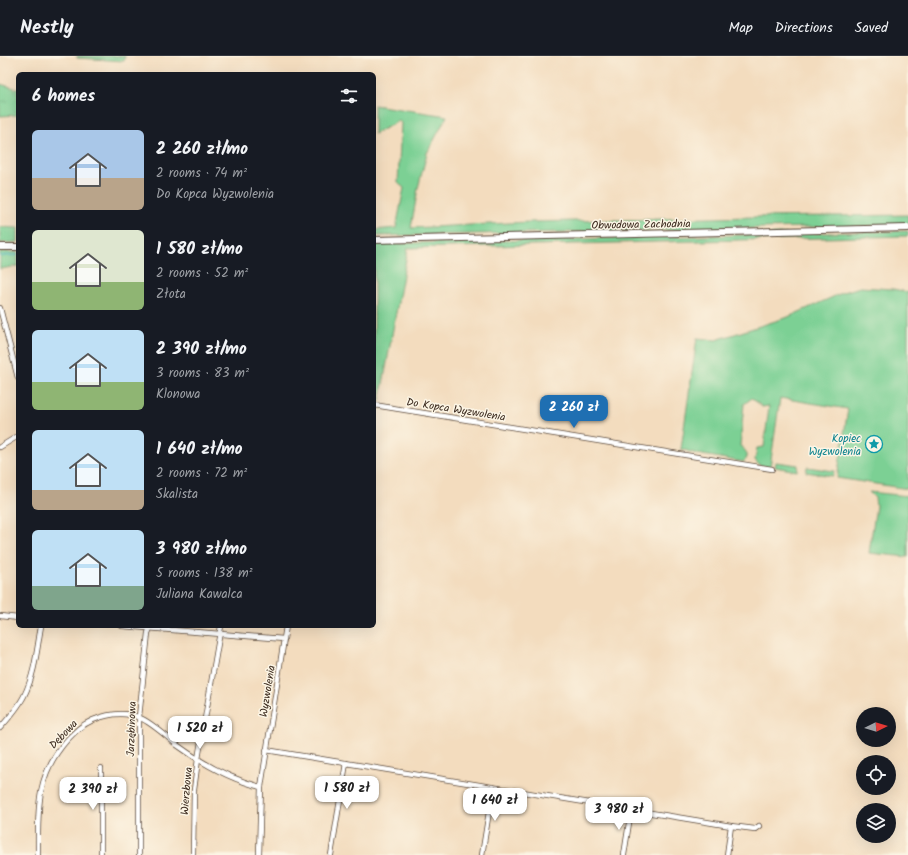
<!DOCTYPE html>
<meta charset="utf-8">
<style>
:root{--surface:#171b24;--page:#242831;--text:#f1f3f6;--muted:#9ea1a6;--line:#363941;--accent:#1f6fb2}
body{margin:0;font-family:Kalam,sans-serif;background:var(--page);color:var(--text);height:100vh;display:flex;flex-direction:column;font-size:15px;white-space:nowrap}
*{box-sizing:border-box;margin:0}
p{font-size:13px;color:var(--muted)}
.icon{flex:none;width:22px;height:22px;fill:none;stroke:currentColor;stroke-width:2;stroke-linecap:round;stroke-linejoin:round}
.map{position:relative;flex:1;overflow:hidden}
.side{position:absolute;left:16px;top:16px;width:360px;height:556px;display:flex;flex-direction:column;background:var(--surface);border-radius:6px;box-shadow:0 4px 16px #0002}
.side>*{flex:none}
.needle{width:26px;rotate:85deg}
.controls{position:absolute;left:856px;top:651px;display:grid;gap:8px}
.controls a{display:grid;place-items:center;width:40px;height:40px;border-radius:50%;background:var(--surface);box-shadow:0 4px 16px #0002;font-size:20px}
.price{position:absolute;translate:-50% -34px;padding:0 9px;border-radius:8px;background:#fff;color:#222;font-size:13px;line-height:26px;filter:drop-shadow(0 1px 2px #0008)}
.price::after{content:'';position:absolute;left:50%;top:24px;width:12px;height:9px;margin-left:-6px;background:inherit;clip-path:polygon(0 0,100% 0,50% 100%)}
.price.on{background:var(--accent);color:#fff}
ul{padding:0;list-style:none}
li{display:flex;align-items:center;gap:12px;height:100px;padding:0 16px}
li span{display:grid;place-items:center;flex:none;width:112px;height:80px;border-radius:6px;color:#555}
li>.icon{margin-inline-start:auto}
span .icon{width:48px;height:48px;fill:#fffc;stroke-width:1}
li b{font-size:17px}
h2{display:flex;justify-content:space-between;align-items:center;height:48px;padding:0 16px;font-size:17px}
header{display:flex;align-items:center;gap:24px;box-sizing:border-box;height:56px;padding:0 20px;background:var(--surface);border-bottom:1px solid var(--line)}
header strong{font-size:19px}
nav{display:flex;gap:22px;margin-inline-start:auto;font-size:14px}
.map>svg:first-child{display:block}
</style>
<header>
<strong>Nestly</strong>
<nav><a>Map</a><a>Directions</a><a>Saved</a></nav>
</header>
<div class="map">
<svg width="908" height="799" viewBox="0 0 908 799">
<defs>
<pattern id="park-tufts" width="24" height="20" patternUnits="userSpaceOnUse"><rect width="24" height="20" fill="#7bd094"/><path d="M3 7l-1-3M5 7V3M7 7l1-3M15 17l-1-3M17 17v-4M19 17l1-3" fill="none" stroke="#66a978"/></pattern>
</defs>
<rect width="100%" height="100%" fill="#fcf5e5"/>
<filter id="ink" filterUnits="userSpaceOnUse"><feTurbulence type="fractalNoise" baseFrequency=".025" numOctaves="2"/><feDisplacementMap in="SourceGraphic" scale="8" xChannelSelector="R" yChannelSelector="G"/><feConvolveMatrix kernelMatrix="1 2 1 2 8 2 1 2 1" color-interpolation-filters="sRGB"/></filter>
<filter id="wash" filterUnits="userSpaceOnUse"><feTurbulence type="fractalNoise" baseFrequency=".012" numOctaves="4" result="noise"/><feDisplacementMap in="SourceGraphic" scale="16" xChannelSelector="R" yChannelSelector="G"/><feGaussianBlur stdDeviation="0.9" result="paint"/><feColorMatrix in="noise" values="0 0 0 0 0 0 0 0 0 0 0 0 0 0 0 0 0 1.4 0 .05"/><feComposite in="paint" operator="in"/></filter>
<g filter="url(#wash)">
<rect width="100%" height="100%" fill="#f3dcbe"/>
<g fill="#7bd094" stroke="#5b7d59">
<path d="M 374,49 L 447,60 L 427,97 L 418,132 L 411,172 L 529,166 L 754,161 L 908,159 L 908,169 L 374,180 L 374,174 L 396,172 L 404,132 L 398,127 L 401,67 L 399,65 L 374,78 Z"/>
<path d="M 0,171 L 18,172 L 18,186 L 0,187 Z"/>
<path d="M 908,175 L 908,180 L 408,192 L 380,344 L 374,343 L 374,188 Z"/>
<path d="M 0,196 L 18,196 L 18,210 L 0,213 Z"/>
<path d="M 860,231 L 893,233 L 908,236 L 908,433 L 837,422 L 848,353 L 780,342 L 770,411 L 759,409 L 755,404 L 757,392 L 764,391 L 769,350 L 762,351 L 752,342 L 744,348 L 740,390 C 746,394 751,401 743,406 L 697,398 L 681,393 L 697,282 L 716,284 L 788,261 L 844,236 Z"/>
<path d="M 776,406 L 798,409 L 797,415 L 775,411 Z"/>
<path d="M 807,411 L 834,415 L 833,420 L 806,416 Z"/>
<path d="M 869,436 L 908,440 L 908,501 L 869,497 L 876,450 L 875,442 Z"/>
</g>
<g fill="url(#park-tufts)" stroke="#5b7d59">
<path d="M 77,0 L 125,0 L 124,5 L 77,2 Z"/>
<path d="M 0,28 L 18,33 L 18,59 L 0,60 Z"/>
</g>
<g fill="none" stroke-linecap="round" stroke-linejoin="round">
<path stroke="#40aebd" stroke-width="1.5" d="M 0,200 L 18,199"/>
</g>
</g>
<g filter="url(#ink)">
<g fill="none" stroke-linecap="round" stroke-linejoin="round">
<g stroke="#574536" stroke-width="6">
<g id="minor">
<path d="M 0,252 L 18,322"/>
<path d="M 374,349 L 772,413"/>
<path d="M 0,391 L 18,380"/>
<path d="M 0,560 L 18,562"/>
<path d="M 122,570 L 284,583"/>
<path d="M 0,672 C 9,662 18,652 24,640 C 35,618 37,593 41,570"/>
<path d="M 266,694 L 731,770 L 755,773 L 759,770"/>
<path d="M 38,799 C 38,755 35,720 67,684 C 77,674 80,670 93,664 C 108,658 124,655 140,662 C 151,666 167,681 177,689 C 203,708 229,723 261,731"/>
<path d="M 101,799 L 101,712"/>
<path d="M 139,799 L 139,661 L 148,577 L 151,570"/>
<path d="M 193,799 L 194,734 L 198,703 L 221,570"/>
<path d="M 259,799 L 261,731 L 286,570"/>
<path d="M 331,799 L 346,707"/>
<path d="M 482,799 L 493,731"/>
<path d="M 624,799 L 631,754"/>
<path d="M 727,799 L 731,770"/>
</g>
</g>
<g stroke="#574536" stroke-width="8">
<g id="secondary">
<path d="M 374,184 L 908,172"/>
<path d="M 0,191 L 18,191"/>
</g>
</g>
<use href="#minor" stroke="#fff" stroke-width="4.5"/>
<use href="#secondary" stroke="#fff" stroke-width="6"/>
</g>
</g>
<defs>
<g id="sight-ring" transform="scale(0.9)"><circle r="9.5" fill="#fcf5e5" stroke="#0f9aa8" stroke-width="1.5"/><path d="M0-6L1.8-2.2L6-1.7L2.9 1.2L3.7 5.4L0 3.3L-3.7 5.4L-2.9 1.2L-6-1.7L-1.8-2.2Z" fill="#0f9aa8"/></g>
</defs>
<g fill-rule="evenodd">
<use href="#sight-ring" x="874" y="388"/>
</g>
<g text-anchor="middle" stroke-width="3" stroke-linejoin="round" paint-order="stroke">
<g font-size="11" fill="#3b2a1e" stroke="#fcf5e5">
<text transform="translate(641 168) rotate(-1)" y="4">Obwodowa Zachodnia</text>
<text transform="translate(456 353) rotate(9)" y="4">Do Kopca Wyzwolenia</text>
<text transform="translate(267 635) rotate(-81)" y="4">Wyzwolenia</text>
<text transform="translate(131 673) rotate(-88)" y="4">Jarzębinowa</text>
<text transform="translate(63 678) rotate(-46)" y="4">Dębowa</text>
<text transform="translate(186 735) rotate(-85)" y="4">Wierzbowa</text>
</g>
<g font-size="11" fill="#0d838f" stroke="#fcf5e5" text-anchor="end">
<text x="861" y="386">Kopiec<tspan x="861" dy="13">Wyzwolenia</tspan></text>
</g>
</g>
</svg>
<div class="controls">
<a><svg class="needle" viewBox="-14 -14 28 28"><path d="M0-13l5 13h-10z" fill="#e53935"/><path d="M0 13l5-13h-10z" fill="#9ea1a6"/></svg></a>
<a><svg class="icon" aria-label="locate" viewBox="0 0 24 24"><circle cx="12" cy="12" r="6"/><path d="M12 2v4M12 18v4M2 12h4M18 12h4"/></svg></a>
<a><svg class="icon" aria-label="layers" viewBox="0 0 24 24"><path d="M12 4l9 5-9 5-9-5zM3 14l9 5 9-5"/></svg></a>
</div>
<b class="price on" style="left:574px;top:373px">2 260 zł</b>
<b class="price" style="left:200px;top:694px">1 520 zł</b>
<b class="price" style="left:347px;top:754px">1 580 zł</b>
<b class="price" style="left:93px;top:755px">2 390 zł</b>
<b class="price" style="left:495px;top:766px">1 640 zł</b>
<b class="price" style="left:619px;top:775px">3 980 zł</b>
<section class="side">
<h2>6 homes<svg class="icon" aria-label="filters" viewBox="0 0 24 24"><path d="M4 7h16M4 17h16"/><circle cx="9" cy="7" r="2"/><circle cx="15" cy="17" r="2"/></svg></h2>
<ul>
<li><span style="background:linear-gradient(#a9c7e8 60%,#b9a48a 0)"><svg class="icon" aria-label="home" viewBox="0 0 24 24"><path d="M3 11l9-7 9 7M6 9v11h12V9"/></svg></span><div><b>2 260 zł/mo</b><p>2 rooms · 74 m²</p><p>Do Kopca Wyzwolenia</p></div></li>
<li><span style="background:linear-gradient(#dfe7d0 65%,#8fb573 0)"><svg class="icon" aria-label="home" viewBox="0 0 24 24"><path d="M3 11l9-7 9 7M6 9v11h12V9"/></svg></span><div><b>1 580 zł/mo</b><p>2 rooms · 52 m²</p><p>Złota</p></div></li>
<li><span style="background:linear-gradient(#bfe0f5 65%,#8fb573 0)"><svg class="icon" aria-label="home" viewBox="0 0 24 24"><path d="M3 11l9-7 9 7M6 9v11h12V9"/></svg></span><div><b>2 390 zł/mo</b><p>3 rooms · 83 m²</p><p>Klonowa</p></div></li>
<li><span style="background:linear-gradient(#bfe0f5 75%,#b9a48a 0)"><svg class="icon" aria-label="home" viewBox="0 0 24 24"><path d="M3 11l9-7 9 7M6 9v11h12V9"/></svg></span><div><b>1 640 zł/mo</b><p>2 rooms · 72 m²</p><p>Skalista</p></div></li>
<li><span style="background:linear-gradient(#bfe0f5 70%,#7fa58c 0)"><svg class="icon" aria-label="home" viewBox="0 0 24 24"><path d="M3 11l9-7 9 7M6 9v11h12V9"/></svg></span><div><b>3 980 zł/mo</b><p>5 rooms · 138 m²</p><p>Juliana Kawalca</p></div></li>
</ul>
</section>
</div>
